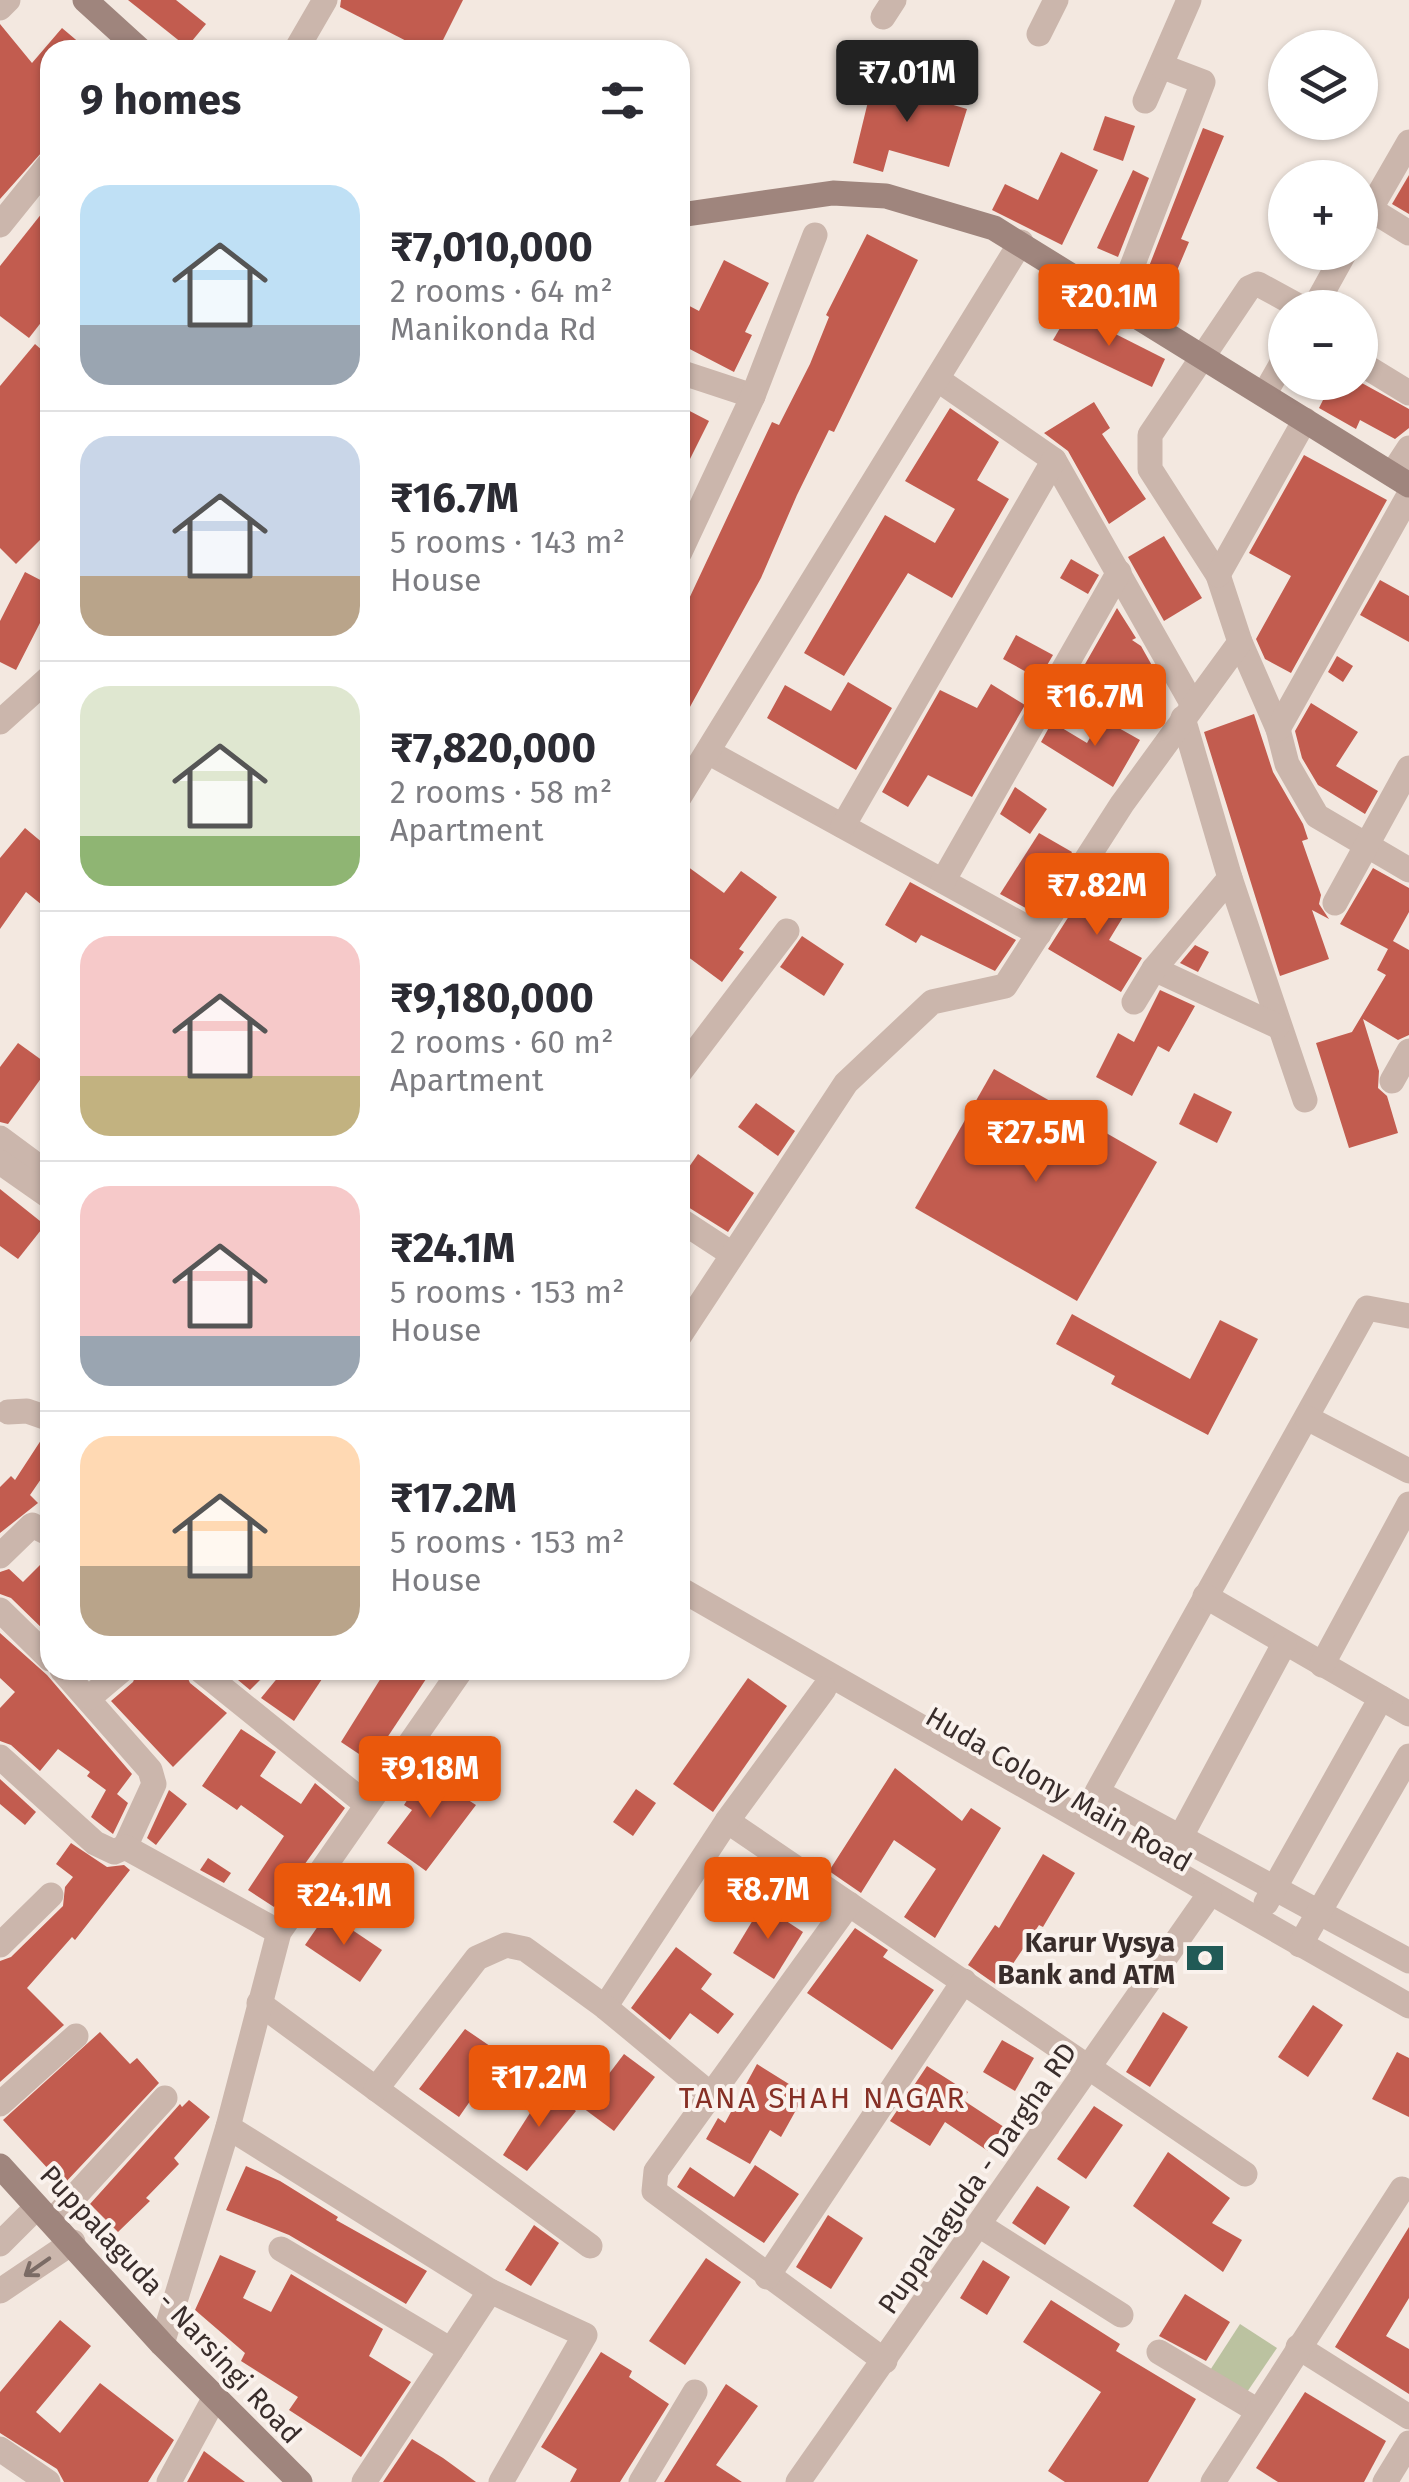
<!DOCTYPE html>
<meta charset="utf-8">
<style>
:root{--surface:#fff;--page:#f2f2f3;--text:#2b2b33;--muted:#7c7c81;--line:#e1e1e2;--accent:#ea580c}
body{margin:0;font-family:"Fira Sans",sans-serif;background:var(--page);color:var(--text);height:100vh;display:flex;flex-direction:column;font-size:38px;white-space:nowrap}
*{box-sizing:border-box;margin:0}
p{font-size:32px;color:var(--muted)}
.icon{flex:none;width:55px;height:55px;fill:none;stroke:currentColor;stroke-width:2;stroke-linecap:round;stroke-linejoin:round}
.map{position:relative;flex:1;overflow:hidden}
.details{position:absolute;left:40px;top:40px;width:650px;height:1640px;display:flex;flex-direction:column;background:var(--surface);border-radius:30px;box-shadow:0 2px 8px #0004}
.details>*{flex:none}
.buttons{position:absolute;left:1268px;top:30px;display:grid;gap:20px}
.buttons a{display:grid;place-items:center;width:110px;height:110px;border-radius:50%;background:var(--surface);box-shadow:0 2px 8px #0004;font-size:50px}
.price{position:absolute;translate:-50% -85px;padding:0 22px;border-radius:10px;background:var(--accent);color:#fff;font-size:32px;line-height:65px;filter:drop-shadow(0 2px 5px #0008)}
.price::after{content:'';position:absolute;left:50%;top:60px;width:30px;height:22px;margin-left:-15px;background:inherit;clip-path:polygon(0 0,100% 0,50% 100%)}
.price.active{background:#222;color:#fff}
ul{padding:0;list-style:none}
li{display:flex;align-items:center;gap:30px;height:250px;padding:0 40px}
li+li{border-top:2px solid var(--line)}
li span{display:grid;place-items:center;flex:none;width:280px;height:200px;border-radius:30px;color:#555}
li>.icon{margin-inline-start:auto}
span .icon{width:120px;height:120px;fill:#fffc;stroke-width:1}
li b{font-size:42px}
h2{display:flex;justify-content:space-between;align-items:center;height:120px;padding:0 40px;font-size:42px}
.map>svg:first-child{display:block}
</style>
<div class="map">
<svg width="1409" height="2482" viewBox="0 0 1409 2482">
<rect width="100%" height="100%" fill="#f3e8e0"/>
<path fill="#bbc2a0" d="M 1240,2324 L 1277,2348 L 1241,2401 L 1205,2378 Z"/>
<g fill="#c25c4f">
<path d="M 128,0 L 176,0 L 206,24 L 187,47 Z"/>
<path d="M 341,0 L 463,0 L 438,50 L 424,50 L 340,7 Z"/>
<path d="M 0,24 L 32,63 L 62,28 L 88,50 L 50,50 L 50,143 L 0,199 Z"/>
<path d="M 875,73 L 915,84 L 913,93 L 967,109 L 949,167 L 889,150 L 883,172 L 853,163 Z"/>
<path d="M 1105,116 L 1135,126 L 1123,161 L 1093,150 Z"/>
<path d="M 1203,128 L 1224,136 L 1181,239 L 1189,242 L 1173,280 L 1148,269 Z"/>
<path d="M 1061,152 L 1098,170 L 1062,245 L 992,210 L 1005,184 L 1038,200 Z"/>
<path d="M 1133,170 L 1149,178 L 1118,257 L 1097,248 Z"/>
<path d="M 1409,175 L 1409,214 L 1392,204 Z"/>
<path d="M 50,203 L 50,311 L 29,338 L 0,316 L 0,266 Z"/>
<path d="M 867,234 L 918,260 L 834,432 L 829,430 L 797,495 L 761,578 L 680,725 L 680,618 L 772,422 L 779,425 L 810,364 L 829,317 L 826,315 Z"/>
<path d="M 724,260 L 769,283 L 745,332 L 752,335 L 734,372 L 680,344 L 680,301 L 699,311 Z"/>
<path d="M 1070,311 L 1165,359 L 1152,387 L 1053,340 Z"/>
<path d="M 35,344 L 50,357 L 50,530 L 16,564 L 0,548 L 0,386 Z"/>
<path d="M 1307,382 L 1360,382 L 1409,409 L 1409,428 L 1395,439 L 1360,420 L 1356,429 L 1319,408 L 1326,394 Z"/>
<path d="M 1094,402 L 1110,428 L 1102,434 L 1146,499 L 1109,524 L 1068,451 L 1044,433 Z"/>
<path d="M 680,406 L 709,421 L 680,479 Z"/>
<path d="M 950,408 L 999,442 L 977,480 L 1009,499 L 952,598 L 908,573 L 844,676 L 804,653 L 885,515 L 935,543 L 955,509 L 905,481 Z"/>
<path d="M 1304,455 L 1387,500 L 1291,673 L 1265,659 L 1256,639 L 1291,576 L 1249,553 Z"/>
<path d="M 1164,536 L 1202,598 L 1164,621 L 1128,557 Z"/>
<path d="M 1071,559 L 1099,575 L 1088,594 L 1060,578 Z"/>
<path d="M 25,572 L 50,585 L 50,628 L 40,623 L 16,670 L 0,662 L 0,621 Z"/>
<path d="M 1380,580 L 1409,596 L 1409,642 L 1360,615 Z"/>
<path d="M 1117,608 L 1136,638 L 1132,640 L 1141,646 L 1154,669 L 1138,698 L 1117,687 L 1103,713 L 1068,694 Z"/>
<path d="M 1016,635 L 1053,655 L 1039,679 L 1003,659 Z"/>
<path d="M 1337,656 L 1353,666 L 1343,682 L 1328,672 Z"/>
<path d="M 848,682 L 892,708 L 856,770 L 767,718 L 785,685 L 831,711 Z"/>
<path d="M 991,684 L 1025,705 L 972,797 L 928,775 L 908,807 L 882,792 L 940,690 L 977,708 Z"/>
<path d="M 1311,703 L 1358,732 L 1336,766 L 1378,791 L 1365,814 L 1318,785 L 1302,758 L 1295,731 Z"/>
<path d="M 1254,714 L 1273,772 L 1303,824 L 1308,839 L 1302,841 L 1321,895 L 1319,904 L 1329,919 L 1312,910 L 1329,959 L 1280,976 L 1204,732 Z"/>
<path d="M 1101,718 L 1140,740 L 1113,787 L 1041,742 L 1052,722 L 1087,743 Z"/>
<path d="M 1015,787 L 1047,809 L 1030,834 L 1000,814 Z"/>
<path d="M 25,828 L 50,849 L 50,896 L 42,905 L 26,892 L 0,929 L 0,858 Z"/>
<path d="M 1039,833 L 1072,852 L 1033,912 L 1000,894 Z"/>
<path d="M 680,861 L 724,893 L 741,871 L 777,897 L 739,949 L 744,952 L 722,982 L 680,951 Z"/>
<path d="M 1373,868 L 1409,888 L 1409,912 L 1393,941 L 1409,950 L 1409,1035 L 1398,1040 L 1363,1019 L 1379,1071 L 1378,1088 L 1387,1096 L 1398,1133 L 1349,1148 L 1316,1043 L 1352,1032 L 1386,975 L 1377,970 L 1388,949 L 1340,924 Z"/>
<path d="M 1092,880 L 1131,904 L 1109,940 L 1142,958 L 1121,992 L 1048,949 Z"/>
<path d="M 910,882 L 1016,940 L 995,971 L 921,935 L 916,943 L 885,925 Z"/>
<path d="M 802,936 L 844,964 L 824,996 L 780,967 Z"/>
<path d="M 1195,945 L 1209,952 L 1198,972 L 1180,963 Z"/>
<path d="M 1160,990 L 1195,1006 L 1169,1052 L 1158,1046 L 1132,1096 L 1096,1077 L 1118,1033 L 1134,1042 Z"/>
<path d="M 18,1043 L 50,1066 L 8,1124 L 0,1122 L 0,1067 Z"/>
<path d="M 994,1069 L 1157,1162 L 1077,1301 L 915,1208 Z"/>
<path d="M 1194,1093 L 1232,1112 L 1217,1143 L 1179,1124 Z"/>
<path d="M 756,1103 L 795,1131 L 778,1156 L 738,1127 Z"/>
<path d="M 698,1154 L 754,1193 L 728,1232 L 680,1202 L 680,1180 Z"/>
<path d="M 0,1189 L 45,1225 L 18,1259 L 0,1246 Z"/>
<path d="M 1072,1314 L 1190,1379 L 1220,1320 L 1258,1339 L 1208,1435 L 1111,1384 L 1115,1376 L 1056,1344 Z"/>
<path d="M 45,1434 L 50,1435 L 50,1466 L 30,1495 L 38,1503 L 0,1533 L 0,1487 L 11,1476 L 15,1480 Z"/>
<path d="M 50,1555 L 50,1636 L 11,1598 L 0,1594 L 0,1572 L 9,1569 L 23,1582 Z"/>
<path d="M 0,1633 L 47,1675 L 132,1774 L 117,1794 L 128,1803 L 113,1834 L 91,1817 L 106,1790 L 87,1776 L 90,1772 L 58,1749 L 40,1771 L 11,1745 L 0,1741 L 0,1708 L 15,1692 L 0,1678 Z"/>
<path d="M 138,1670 L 184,1670 L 190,1683 L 227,1713 L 173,1767 L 111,1701 L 133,1682 Z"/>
<path d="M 226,1670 L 270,1670 L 250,1690 Z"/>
<path d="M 284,1670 L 328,1670 L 294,1721 L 261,1698 Z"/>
<path d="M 386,1670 L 432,1670 L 371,1762 L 341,1742 Z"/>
<path d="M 748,1678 L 787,1706 L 713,1812 L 673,1784 Z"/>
<path d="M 241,1729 L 276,1752 L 260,1776 L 301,1804 L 315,1783 L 345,1808 L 274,1907 L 248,1890 L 284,1836 L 241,1805 L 237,1810 L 202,1786 Z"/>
<path d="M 895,1768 L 962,1821 L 971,1808 L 1001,1828 L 935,1938 L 904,1917 L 936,1869 L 894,1840 L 861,1893 L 829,1871 Z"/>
<path d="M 425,1772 L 476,1805 L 426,1871 L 387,1843 L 412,1810 L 404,1805 Z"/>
<path d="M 0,1779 L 36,1812 L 25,1825 L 0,1804 Z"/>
<path d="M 636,1789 L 656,1803 L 633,1836 L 613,1822 Z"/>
<path d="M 169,1790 L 187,1804 L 156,1845 L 147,1838 Z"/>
<path d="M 71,1843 L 107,1867 L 124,1865 L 130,1870 L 75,1940 L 72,1937 L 27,1988 L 64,2025 L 0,2082 L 0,1961 L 11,1957 L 63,1906 L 65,1887 L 73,1877 L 56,1864 Z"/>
<path d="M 1043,1854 L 1075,1873 L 1043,1927 L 1039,1925 L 998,1986 L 968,1965 L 995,1925 L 999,1928 Z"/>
<path d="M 733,1857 L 770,1881 L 755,1905 L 717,1881 Z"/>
<path d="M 208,1858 L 231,1873 L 224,1883 L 200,1870 Z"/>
<path d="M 762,1905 L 803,1932 L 774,1979 L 733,1953 Z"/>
<path d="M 327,1913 L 382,1950 L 360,1982 L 305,1945 Z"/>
<path d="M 855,1928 L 888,1950 L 883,1957 L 934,1990 L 892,2050 L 807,1993 Z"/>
<path d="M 676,1947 L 712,1974 L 701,1989 L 734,2014 L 718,2034 L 690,2013 L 670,2040 L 631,2008 Z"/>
<path d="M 1313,2005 L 1343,2025 L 1308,2077 L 1278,2057 Z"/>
<path d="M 1163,2012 L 1188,2027 L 1150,2087 L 1126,2072 Z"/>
<path d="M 465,2029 L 509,2059 L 488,2088 L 482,2084 L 459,2117 L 419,2089 Z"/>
<path d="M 100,2032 L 130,2064 L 137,2058 L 159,2083 L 63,2185 L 3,2120 Z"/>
<path d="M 1002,2040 L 1034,2058 L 1015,2091 L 983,2072 Z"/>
<path d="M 1397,2052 L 1409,2058 L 1409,2117 L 1372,2099 Z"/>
<path d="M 624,2054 L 655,2077 L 614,2131 L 583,2108 Z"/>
<path d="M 757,2064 L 805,2094 L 781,2137 L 770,2130 L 750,2164 L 706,2139 L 718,2118 L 725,2123 Z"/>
<path d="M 927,2066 L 968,2092 L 963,2100 L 1004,2127 L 988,2151 L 945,2122 L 930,2146 L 890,2121 Z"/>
<path d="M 546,2088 L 576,2111 L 527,2171 L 503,2155 Z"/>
<path d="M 189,2100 L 210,2117 L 174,2158 L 179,2164 L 146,2198 L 150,2201 L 118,2232 L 90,2204 L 180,2104 L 182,2107 Z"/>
<path d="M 1094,2106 L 1123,2125 L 1086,2179 L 1057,2159 Z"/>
<path d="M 1168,2152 L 1230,2198 L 1212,2223 L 1242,2240 L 1223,2272 L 1133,2206 Z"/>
<path d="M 755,2165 L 799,2194 L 764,2243 L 677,2187 L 690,2167 L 734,2197 Z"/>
<path d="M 246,2166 L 280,2181 L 338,2217 L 336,2220 L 427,2271 L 406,2304 L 289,2235 L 226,2210 Z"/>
<path d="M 1037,2186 L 1070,2207 L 1045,2245 L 1012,2223 Z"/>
<path d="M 828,2215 L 863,2238 L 831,2289 L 796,2267 Z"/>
<path d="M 534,2225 L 559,2243 L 531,2286 L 505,2270 Z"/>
<path d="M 1409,2227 L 1409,2298 L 1386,2336 L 1409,2349 L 1409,2394 L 1335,2347 Z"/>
<path d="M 220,2255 L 256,2271 L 243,2298 L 271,2312 L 291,2274 L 383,2329 L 369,2356 L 411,2382 L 361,2457 L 289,2410 L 298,2397 L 241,2361 L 245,2353 L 195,2310 Z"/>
<path d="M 706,2258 L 741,2282 L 685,2365 L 649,2341 Z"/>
<path d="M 983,2260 L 1010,2277 L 987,2315 L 960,2298 Z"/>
<path d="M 1185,2294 L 1230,2322 L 1206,2361 L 1159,2336 Z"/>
<path d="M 1051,2300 L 1120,2344 L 1116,2351 L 1196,2399 L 1148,2482 L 1065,2482 L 1048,2471 L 1101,2392 L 1023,2342 Z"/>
<path d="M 60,2320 L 91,2346 L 36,2412 L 60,2433 L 100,2383 L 174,2440 L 148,2482 L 64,2482 L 57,2469 L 0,2433 L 0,2392 Z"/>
<path d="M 601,2352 L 632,2371 L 629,2377 L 669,2404 L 620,2482 L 570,2482 L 577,2469 L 541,2447 Z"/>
<path d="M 726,2384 L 758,2406 L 716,2465 L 742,2482 L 664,2482 Z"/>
<path d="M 1305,2392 L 1386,2441 L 1364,2482 L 1278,2482 L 1256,2468 Z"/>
<path d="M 412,2439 L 443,2458 L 476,2482 L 383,2482 Z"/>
<path d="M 204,2451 L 245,2482 L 187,2482 Z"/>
</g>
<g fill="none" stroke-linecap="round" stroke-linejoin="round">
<g stroke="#cbb6ac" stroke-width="25">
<path d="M 0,8 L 8,0"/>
<path d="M 883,17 L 894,0"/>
<path d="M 1039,34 L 1056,0"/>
<path d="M 296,50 L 325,0"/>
<path d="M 1145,101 L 1189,0"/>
<path d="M 1370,209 L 1409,233"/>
<path d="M 0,225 L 50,163"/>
<path d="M 1360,227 L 1409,142"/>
<path d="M 1118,303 L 1203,82 L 1161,66"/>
<path d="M 1302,308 L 1258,284 L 1249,288 L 1150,435 L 1150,469 L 1218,575 L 1240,642 L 1278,729 L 1287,764 L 1317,816 L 1409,870"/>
<path d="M 1314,308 L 1345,252"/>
<path d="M 1360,363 L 1409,393"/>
<path d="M 680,372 L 753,396"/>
<path d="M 937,379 L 1054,460 L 1193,705"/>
<path d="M 1265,393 L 1285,358"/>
<path d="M 1392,474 L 1409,448"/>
<path d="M 680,552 L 753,396 L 815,235"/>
<path d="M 1218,575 L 1305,420"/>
<path d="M 0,722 L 50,677"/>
<path d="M 1278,729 L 1409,495"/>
<path d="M 708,752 L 1039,934"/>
<path d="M 680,796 L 1021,242"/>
<path d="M 843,826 L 1054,460"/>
<path d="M 1230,878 L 1305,1100"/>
<path d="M 943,881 L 1119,572"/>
<path d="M 1335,903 L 1409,768"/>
<path d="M 1154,969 L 1277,1026"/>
<path d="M 1134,1002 L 1154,969 L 1230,878 L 1183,718"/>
<path d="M 680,1072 L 787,931"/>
<path d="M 1392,1081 L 1409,1051"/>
<path d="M 0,1138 L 50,1175"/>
<path d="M 0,1162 L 50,1197"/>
<path d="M 680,1220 L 732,1254"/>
<path d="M 1409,1316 L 1367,1308 L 1097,1792 L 1409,1961"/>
<path d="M 680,1335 L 846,1083 L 932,1002 L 1005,986 L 1122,804 L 1240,642"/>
<path d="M 8,1412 L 27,1411 L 50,1419"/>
<path d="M 1307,1418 L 1409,1471"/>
<path d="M 0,1556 L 32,1525 L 50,1534"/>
<path d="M 680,1589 L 1409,2006"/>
<path d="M 1205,1596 L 1409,1714"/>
<path d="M 0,1610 L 50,1659"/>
<path d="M 1322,1665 L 1409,1504"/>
<path d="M 62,1670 L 150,1770 L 154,1784 L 125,1847"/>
<path d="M 200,1670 L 366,1804"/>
<path d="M 90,1697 L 122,1670"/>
<path d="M 0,1757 L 95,1843 L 114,1852 L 125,1847 L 279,1932"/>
<path d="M 727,1821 L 1245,2174"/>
<path d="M 1180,1838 L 1284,1644"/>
<path d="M 1266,1903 L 1381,1698"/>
<path d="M 849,1904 L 656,2171 L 654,2191 L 885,2361"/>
<path d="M 0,1945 L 51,1895"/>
<path d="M 1300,1945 L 1409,1756"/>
<path d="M 259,2003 L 590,2246"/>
<path d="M 605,2007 L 727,1821 L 824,1689"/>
<path d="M 376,2089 L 477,1958 L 506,1945 L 525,1949 L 605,2007 L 710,2094"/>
<path d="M 0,2104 L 76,2036"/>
<path d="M 228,2127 L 490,2291 L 585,2335 L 501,2482"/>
<path d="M 52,2221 L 165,2098"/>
<path d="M 979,2225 L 1121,2315"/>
<path d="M 0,2244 L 37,2207"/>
<path d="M 281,2249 L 451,2350"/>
<path d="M 767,2277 L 964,1981"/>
<path d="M 0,2291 L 73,2242"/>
<path d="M 162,2344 L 228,2127 L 279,1932 L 461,1670"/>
<path d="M 1298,2347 L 1409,2417"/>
<path d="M 1159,2352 L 1258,2411"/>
<path d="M 0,2449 L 48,2482"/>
<path d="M 169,2482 L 214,2399"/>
<path d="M 364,2482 L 490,2291"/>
<path d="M 641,2482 L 695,2392"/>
<path d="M 798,2482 L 1209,1895"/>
<path d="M 1213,2482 L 1402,2189"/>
<path d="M 1385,2482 L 1409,2443"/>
</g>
<g stroke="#9f857d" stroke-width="25">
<path d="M 85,0 L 140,50"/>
<path d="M 680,215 L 833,193 L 886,196 L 994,228 L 1409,485"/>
<path d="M 0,2166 L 162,2344 L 300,2482"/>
</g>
</g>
<defs><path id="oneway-shaft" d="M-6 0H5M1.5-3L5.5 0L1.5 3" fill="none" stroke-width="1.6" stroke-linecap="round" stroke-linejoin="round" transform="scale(2.5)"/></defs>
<use stroke="#7b6b65" href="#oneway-shaft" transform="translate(37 2267) rotate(145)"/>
<defs>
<g id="bank-bare" transform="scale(3)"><path d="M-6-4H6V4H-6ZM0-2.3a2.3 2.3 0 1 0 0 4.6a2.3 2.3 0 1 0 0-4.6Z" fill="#215a56" stroke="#faf2ed" stroke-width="2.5" paint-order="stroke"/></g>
</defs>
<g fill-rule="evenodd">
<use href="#bank-bare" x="1205" y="1958"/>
</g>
<g text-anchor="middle" stroke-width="8" stroke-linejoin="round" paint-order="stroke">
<g font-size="28" fill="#392d2b" stroke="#faf2ed">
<text transform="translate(1059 1789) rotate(30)" y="10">Huda Colony Main Road</text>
<text transform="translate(977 2178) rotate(-55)" y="10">Puppalaguda - Dargha RD</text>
<text transform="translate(171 2304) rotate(47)" y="10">Puppalaguda - Narsingi Road</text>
</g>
<g font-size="28" font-weight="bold" fill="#392d2b" stroke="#faf2ed" text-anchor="end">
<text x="1175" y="1952">Karur Vysya<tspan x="1175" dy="32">Bank and ATM</tspan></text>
</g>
<g font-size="30" letter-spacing="2.5" fill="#863026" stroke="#faf2ed">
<text x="823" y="2108">TANA SHAH NAGAR</text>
</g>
</g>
</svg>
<div class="buttons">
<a><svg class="icon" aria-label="layers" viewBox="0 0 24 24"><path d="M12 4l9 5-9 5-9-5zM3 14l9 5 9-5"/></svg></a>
<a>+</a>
<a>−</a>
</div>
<b class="price active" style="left:907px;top:125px">₹7.01M</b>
<b class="price" style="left:1109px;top:349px">₹20.1M</b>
<b class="price" style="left:1095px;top:749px">₹16.7M</b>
<b class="price" style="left:1097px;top:938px">₹7.82M</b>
<b class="price" style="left:1036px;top:1185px">₹27.5M</b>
<b class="price" style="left:430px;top:1821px">₹9.18M</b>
<b class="price" style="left:768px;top:1942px">₹8.7M</b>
<b class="price" style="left:344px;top:1948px">₹24.1M</b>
<b class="price" style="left:539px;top:2130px">₹17.2M</b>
<section class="details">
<h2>9 homes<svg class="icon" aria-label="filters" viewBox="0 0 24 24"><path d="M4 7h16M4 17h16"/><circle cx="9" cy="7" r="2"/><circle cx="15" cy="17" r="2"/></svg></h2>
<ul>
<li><span style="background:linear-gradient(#bfe0f5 70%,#9aa5b1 0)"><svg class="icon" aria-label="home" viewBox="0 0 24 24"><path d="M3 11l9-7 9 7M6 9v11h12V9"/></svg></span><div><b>₹7,010,000</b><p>2 rooms · 64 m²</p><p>Manikonda Rd</p></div></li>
<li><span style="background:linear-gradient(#c9d6e8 70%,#b9a48a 0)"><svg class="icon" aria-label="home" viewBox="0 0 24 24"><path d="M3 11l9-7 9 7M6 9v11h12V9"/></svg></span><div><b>₹16.7M</b><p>5 rooms · 143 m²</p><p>House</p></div></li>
<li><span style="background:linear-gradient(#dfe7d0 75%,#8fb573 0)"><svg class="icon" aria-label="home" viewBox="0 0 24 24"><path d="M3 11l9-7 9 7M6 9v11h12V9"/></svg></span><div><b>₹7,820,000</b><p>2 rooms · 58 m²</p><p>Apartment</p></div></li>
<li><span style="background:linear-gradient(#f6c9c9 70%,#c2b280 0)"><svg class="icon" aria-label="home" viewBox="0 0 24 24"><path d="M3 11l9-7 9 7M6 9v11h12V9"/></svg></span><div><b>₹9,180,000</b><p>2 rooms · 60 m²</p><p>Apartment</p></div></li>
<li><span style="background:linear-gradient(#f6c9c9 75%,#9aa5b1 0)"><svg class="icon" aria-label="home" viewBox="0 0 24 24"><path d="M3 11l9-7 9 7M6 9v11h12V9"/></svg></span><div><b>₹24.1M</b><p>5 rooms · 153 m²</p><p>House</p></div></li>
<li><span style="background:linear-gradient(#ffd9b3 65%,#b9a48a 0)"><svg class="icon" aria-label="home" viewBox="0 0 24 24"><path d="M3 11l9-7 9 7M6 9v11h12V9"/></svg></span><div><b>₹17.2M</b><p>5 rooms · 153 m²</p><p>House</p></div></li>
</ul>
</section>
</div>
